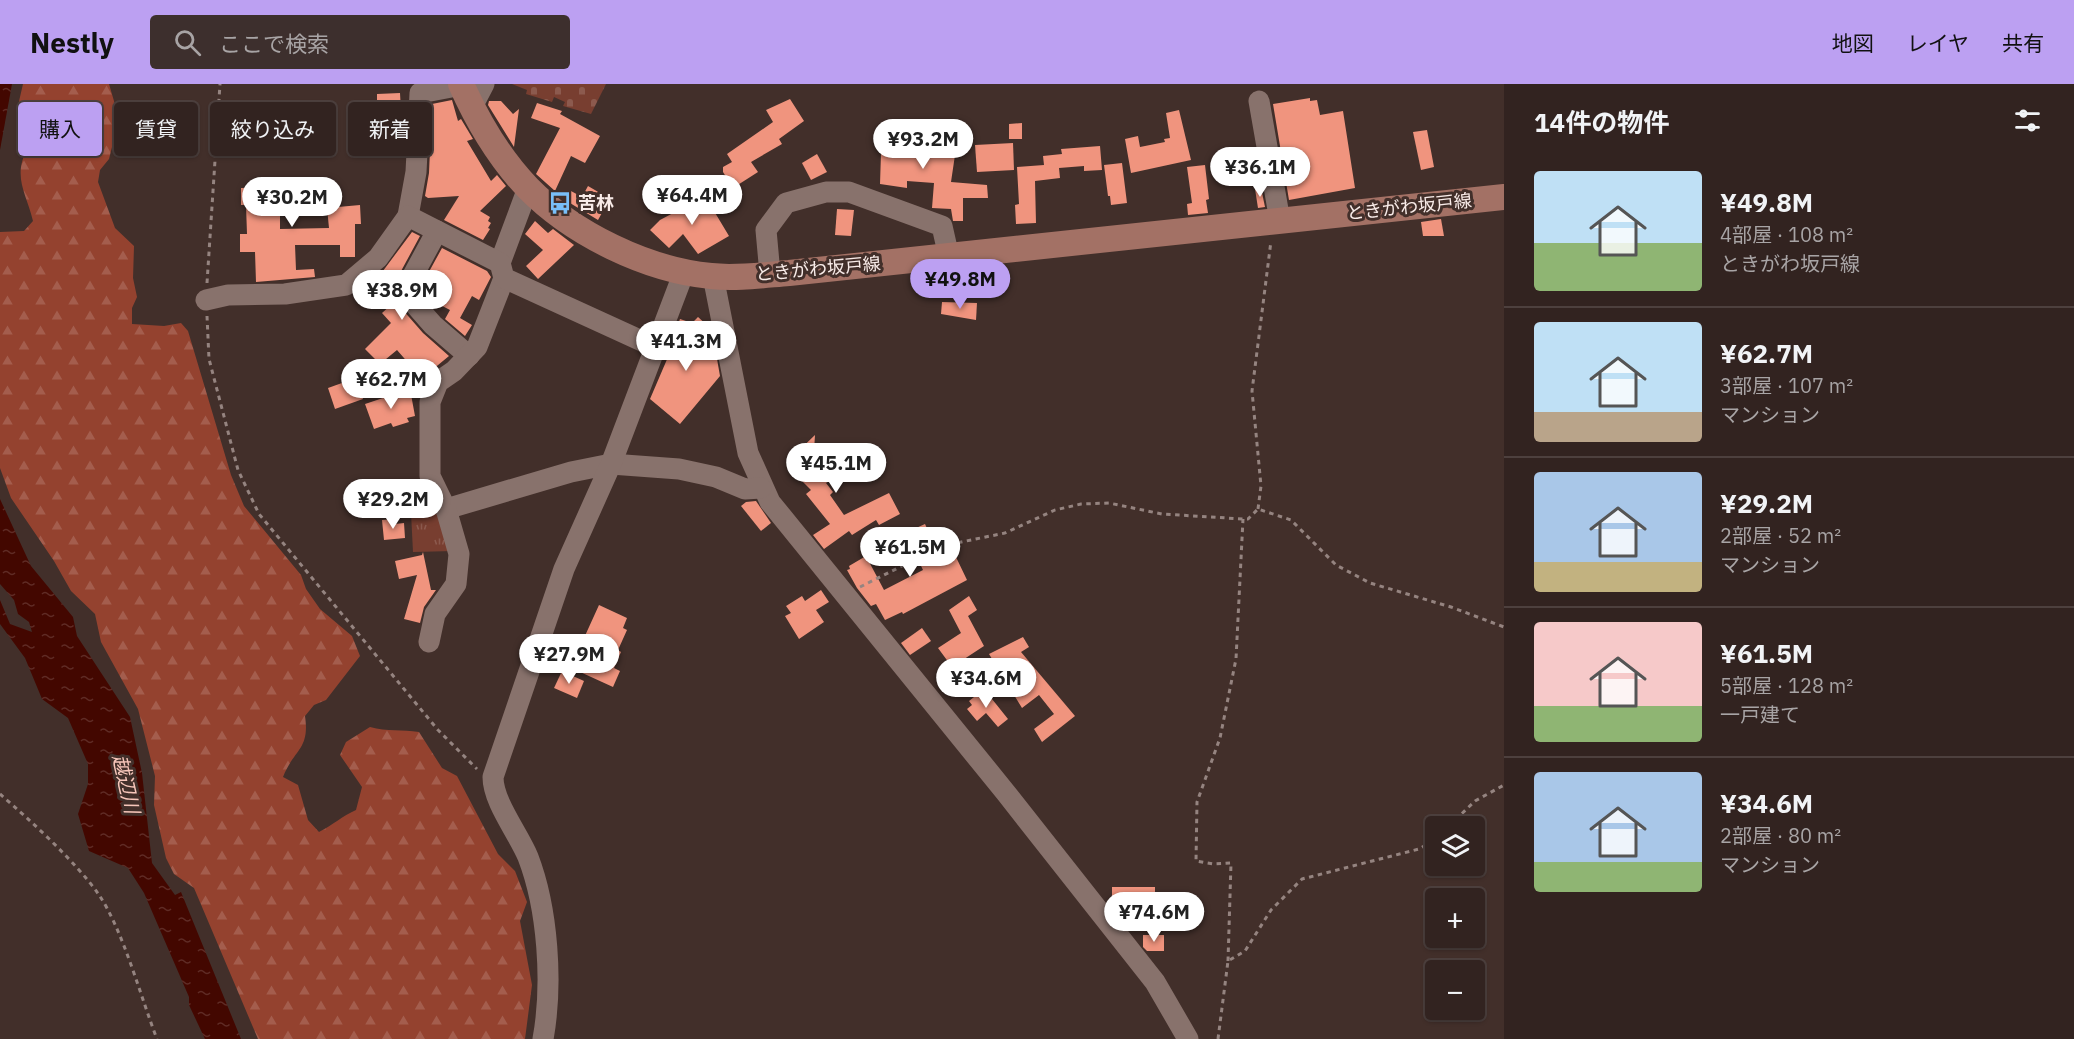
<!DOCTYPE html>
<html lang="ja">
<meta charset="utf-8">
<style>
:root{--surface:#322320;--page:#3d2f2d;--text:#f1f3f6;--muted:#a8a4a5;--line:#4d403e;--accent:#bca0f2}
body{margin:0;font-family:"IBM Plex Sans","Noto Sans JP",sans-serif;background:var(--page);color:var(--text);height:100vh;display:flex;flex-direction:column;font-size:22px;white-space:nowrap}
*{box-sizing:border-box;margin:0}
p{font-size:20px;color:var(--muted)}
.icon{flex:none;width:33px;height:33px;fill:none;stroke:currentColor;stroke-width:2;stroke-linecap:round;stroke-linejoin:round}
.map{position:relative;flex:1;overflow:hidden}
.drawer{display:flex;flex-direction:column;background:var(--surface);width:570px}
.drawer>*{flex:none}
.top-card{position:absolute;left:18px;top:18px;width:570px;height:54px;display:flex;gap:12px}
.fabs{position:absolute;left:1425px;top:732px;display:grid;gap:12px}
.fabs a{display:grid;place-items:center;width:60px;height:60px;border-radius:6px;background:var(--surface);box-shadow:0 2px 4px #0004,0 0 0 2px var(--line);font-size:30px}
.price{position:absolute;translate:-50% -51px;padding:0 14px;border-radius:21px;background:#fff;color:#222;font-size:20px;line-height:39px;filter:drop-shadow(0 2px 3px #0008)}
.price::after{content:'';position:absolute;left:50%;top:36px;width:18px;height:14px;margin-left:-9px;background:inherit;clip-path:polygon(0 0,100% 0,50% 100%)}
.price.active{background:var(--accent);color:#111}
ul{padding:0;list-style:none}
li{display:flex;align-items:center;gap:18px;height:150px;padding:0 30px}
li+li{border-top:2px solid var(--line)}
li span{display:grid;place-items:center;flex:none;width:168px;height:120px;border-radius:6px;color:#555}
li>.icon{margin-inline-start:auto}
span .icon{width:72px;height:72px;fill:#fffc;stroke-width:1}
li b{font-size:26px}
h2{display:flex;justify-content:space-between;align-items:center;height:72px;padding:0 30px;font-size:26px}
.pill{padding:0 21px;border-radius:6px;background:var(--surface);box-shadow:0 2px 4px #0004,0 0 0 2px var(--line);font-size:21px;line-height:54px}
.pill.active{background:var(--accent);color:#111}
header{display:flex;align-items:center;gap:36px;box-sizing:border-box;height:84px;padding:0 30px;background:var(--accent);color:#111}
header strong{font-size:28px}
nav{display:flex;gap:33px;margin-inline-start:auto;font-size:21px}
.search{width:420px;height:54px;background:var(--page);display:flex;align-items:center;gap:15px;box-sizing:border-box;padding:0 21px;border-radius:6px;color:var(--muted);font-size:22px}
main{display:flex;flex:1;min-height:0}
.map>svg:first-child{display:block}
</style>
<header>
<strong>Nestly</strong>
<div class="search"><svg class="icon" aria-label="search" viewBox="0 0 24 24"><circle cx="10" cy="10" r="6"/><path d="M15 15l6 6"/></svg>ここで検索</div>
<nav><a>地図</a><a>レイヤ</a><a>共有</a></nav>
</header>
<main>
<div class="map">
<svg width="1504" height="955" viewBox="0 0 1504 955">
<defs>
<pattern id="forest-firs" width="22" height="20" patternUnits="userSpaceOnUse" patternTransform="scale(1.5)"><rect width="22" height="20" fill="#94422f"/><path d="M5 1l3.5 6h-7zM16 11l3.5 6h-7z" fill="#a45d4d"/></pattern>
<pattern id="cemetery-stones" width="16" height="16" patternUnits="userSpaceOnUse" patternTransform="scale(1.5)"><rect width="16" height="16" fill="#783e30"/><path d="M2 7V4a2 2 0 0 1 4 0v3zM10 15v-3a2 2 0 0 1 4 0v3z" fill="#8c5a4e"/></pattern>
<pattern id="park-tufts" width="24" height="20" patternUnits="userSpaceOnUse" patternTransform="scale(1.5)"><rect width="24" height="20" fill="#783e30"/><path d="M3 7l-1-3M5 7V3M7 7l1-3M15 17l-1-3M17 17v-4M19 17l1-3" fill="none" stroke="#8c5a4e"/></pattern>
<pattern id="water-ripples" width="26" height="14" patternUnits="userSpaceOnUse" patternTransform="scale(1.5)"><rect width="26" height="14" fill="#430700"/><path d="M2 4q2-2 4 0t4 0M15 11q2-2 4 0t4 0" fill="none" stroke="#5f2b25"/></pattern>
</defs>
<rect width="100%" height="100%" fill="#422f2a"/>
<path fill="url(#forest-firs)" d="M 23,0 L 109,0 L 116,24 L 113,59 L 109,75 L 100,86 L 98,98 L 115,144 L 134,162 L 133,194 L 137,213 L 132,224 L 132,240 L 164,242 L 181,239 L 188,247 L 231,391 L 244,422 L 301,491 L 306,505 L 320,525 L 352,552 L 360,572 L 326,616 L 314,621 L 305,632 C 310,666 294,665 283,693 L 298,701 L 308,736 L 319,748 C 333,741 342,732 356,726 L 362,703 L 340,671 L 346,658 L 370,643 C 387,648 402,645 419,648 L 442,684 L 457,692 L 498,770 L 515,787 L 527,818 L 520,837 L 532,901 L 525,955 L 258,955 L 194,804 L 174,790 L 166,774 L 154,721 L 155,692 L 138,625 L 101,558 L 95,530 L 71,507 L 54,477 L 11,414 L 0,384 L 0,148 L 24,147 L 33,137 C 26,108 12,93 28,63 L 17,26 Z"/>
<path fill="url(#cemetery-stones)" d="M 512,0 L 606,0 L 591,30 L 563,22 L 565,18 L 554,13 L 552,18 L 526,10 L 527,6 Z"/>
<path fill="url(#park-tufts)" d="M 411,428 L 442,428 L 453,467 L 413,468 Z"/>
<g fill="url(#water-ripples)">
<path d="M 0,0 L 12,0 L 0,66 Z"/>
<path d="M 0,415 L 31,482 L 73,533 L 77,552 L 130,633 L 142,689 L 152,779 L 175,811 L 181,808 L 241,955 L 205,955 L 189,921 L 189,913 L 144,809 L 128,784 L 89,767 L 78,730 L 88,700 L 88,680 L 68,634 L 42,615 L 25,574 L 0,540 L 0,516 L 10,540 L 32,548 L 29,538 L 18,530 L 14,516 L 0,500 Z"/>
</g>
<g fill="#f0947e">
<path d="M 400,9 L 401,27 L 393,27 L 393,37 L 377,37 L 377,10 Z"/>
<path d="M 1310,14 L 1310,17 L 1317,16 L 1320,31 L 1343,27 L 1355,104 L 1289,116 L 1273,20 Z"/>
<path d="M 790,15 L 804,37 L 779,55 L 782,60 L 751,78 L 758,88 L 733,104 L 723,88 L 723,83 L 732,78 L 727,70 L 773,38 L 766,26 Z"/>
<path d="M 452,16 L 458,37 L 461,35 L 473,55 L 467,57 L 491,97 L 497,91 L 506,102 L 480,127 L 490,133 L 488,137 L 491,139 L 488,144 L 490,145 L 483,156 L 444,136 L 459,112 L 428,114 L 425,112 L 429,89 L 432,20 Z"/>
<path d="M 489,17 L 501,17 L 513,30 L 519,25 L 514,63 L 488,21 Z"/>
<path d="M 537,19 L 562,27 L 560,30 L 600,52 L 585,79 L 571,72 L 555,107 L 536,90 L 560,44 L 531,34 Z"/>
<path d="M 1179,26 L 1191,76 L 1131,89 L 1125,55 L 1138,52 L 1140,63 L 1165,58 L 1164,55 L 1170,54 L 1166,29 Z"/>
<path d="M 882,38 L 907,39 L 907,55 L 930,58 L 928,68 L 955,71 L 951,98 L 987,101 L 988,114 L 963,114 L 963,137 L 953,137 L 951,125 L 932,124 L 934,99 L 907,97 L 907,104 L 880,100 Z"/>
<path d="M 1022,39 L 1022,55 L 1009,55 L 1009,40 Z"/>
<path d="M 1427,46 L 1434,83 L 1421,86 L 1413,48 Z"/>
<path d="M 1013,59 L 1014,86 L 977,88 L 975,61 Z"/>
<path d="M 1100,62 L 1102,86 L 1084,87 L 1084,82 L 1059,84 L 1060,94 L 1035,97 L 1036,139 L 1016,140 L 1015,121 L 1019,120 L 1017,83 L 1044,81 L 1043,72 L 1062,70 L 1061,65 Z"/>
<path d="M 817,70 L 827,88 L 811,96 L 802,79 Z"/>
<path d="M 1122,79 L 1127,119 L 1111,121 L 1110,112 L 1108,112 L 1104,81 Z"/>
<path d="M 1205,81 L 1209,115 L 1206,116 L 1208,129 L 1188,131 L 1187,120 L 1192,119 L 1187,83 Z"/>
<path d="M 267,93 L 280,93 L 287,95 L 287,98 L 329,97 L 330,119 L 280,117 L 280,145 L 329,144 L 327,124 L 360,121 L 361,140 L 355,140 L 355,173 L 340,173 L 340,161 L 295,161 L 296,186 L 314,185 L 315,193 L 256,198 L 255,168 L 240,168 L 240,150 L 247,150 L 246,121 L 241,121 L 241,104 L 267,103 Z"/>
<path d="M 588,102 L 600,109 L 594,121 L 603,127 L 598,136 L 565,116 L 571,107 L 582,113 Z"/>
<path d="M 1261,104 L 1265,123 L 1258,124 L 1255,105 Z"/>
<path d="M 705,112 L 729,152 L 698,170 L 683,150 L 669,164 L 650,146 L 660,136 Z"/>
<path d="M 837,125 L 854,126 L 851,152 L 835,151 Z"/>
<path d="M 1441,135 L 1444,152 L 1423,152 L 1421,138 Z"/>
<path d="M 535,137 L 548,149 L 553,145 L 574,161 L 538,195 L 526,182 L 543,166 L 525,150 Z"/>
<path d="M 412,148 L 420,152 L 393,202 L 392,210 L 395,217 L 392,220 L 395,217 L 423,249 L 449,272 L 432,286 L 427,280 L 417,289 L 397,266 L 380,280 L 365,265 L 391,239 L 382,229 L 391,221 L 368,207 Z"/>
<path d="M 442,164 L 487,187 L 491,193 L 479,216 L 472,212 L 460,234 L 472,241 L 465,252 L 445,235 L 450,226 L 425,213 L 419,206 Z"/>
<path d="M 942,218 L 977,219 L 976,236 L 941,230 Z"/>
<path d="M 698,233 L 709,243 L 696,258 L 717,275 L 720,292 L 680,340 L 650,315 L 668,273 L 666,271 L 670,261 L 681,248 L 676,246 L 680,235 L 692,239 Z"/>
<path d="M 356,294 L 363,315 L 335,325 L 328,304 Z"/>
<path d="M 410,305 L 415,332 L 407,334 L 409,338 L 393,343 L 391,339 L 374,345 L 365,320 Z"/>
<path d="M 815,351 L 814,367 L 847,371 L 852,383 L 826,399 L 833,408 L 830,411 L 844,431 L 889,409 L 900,430 L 879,441 L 876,436 L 852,451 L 849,447 L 824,465 L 813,451 L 830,440 L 806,410 L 811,406 L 791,386 L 793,384 L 787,378 Z"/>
<path d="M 756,417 L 771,439 L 761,447 L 741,422 L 746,418 Z"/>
<path d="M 394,435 L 395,440 L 404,439 L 405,454 L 384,456 L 382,436 Z"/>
<path d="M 925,440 L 942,477 L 955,471 L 967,496 L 903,530 L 902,528 L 885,536 L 876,520 L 871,522 L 857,504 L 847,486 L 850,485 L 849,482 L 866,472 L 884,506 L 923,486 L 905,449 Z"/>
<path d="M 423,468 L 431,506 L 436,506 L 424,523 L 420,539 L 404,535 L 417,491 L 399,495 L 395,477 L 422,471 Z"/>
<path d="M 821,506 L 829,518 L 816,526 L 824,538 L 799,555 L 785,532 L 791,529 L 786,522 L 802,512 L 805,517 Z"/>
<path d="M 969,512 L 977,526 L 968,532 L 984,562 L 952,583 L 938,564 L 961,549 L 949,526 Z"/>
<path d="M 599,521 L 627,534 L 623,544 L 627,546 L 618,566 L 621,568 L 614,584 L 620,587 L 613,603 L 578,587 L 587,568 L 579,565 Z"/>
<path d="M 922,544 L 931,557 L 910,571 L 901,559 Z"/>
<path d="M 1023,553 L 1029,563 L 1021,568 L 1075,632 L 1042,658 L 1034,645 L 1054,630 L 1039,611 L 1022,624 L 989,570 Z"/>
<path d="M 562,587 L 584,597 L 577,614 L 554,604 Z"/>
<path d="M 984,605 L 1008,635 L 998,643 L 986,629 L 977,637 L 967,625 L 972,621 L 969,617 Z"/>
<path d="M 1112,803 L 1155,803 L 1155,817 L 1146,817 L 1146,822 L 1112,823 Z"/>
<path d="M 1143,851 L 1164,851 L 1164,867 L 1147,867 L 1143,863 Z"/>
</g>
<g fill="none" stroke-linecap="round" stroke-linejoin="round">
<g stroke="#958480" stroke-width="3" stroke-dasharray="4.5 4.5" stroke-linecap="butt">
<path d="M 207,199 L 220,0"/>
<path d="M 207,232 L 209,275 L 238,386 L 259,430 L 438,646 L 477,685"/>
<path d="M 1258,425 L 1261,402 L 1252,307 L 1271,157"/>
<path d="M 860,503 L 942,462 L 1005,449 L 1055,426 L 1081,420 L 1109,419 L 1162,430 L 1243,435 L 1248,435 L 1258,425 L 1291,436 L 1336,481 L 1370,499 L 1451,523 L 1504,543"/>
<path d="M 0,710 C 30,736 77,779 99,811 C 123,846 141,914 157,955"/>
<path d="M 1449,742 L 1475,717 L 1504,701"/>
<path d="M 1228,877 L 1231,779 L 1213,780 L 1196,777 L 1197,718 L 1220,654 L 1236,575 L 1243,435"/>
<path d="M 1218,955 L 1228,877 L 1245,867 L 1271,826 L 1302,795 L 1419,765 L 1436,755"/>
</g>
<g stroke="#88726c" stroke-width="21">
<path d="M 1259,17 L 1280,137"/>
<path d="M 472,23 L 484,0"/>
<path d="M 408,132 L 416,88 L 420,9 L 462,1"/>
<path d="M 437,147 L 404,208 L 433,241 L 469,272"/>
<path d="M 500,179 L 528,104"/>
<path d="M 770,190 L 766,146 L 786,119 L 826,108 L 849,108 L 942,142 L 949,173"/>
<path d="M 713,192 L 748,369 L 770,418 L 1006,709 L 1155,898 L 1188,955"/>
<path d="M 504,194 L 477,263 L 454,287 L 438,298 L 430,318 L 430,392 L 446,425 L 571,388 L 611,380 L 679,385 L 716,393 L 745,405 L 761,404"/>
<path d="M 206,216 L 228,211 L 285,210 L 346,201 L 378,174 L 408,132 L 500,179 L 504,194 L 655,263"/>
<path d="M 429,558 L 435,530 L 456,500 L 459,470 L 446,425"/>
<path d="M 543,955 C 553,900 548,825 528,773 C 518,749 493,718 493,693 L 564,485 L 611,380 L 684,188"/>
</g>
<path stroke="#a37165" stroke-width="26" d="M 461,0 C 478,38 499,74 528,104 C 573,150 647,186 711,192 C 736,195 764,191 789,189 L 1504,113"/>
</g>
<defs>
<g id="bus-bare" transform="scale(1.8)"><path d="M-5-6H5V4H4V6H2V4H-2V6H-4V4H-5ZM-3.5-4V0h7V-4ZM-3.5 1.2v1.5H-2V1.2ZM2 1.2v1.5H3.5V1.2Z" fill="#79bff8" stroke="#422f2a" stroke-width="2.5" paint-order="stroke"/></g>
</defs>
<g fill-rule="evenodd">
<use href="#bus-bare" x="560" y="119"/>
</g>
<g text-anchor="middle" stroke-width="6" stroke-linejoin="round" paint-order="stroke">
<g font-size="18" font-weight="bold" fill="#f8ebe8" stroke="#422f2a" text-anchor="start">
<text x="578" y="125">苦林</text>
</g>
<g font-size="18" fill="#f8ebe8" stroke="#422f2a">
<text transform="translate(1409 123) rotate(-6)" y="6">ときがわ坂戸線</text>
<text transform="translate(818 185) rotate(-5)" y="6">ときがわ坂戸線</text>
</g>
<g font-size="20" font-style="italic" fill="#f7c6ba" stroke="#422f2a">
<text transform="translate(126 700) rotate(77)" y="7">越辺川</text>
</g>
</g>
</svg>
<div class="fabs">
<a><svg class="icon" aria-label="layers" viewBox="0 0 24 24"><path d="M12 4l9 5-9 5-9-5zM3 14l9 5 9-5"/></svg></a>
<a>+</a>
<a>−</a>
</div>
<b class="price" style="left:923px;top:86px">¥93.2M</b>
<b class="price" style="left:1260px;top:114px">¥36.1M</b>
<b class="price" style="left:692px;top:142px">¥64.4M</b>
<b class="price" style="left:292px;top:144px">¥30.2M</b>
<b class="price active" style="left:960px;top:226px">¥49.8M</b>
<b class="price" style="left:402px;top:237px">¥38.9M</b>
<b class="price" style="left:686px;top:288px">¥41.3M</b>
<b class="price" style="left:391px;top:326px">¥62.7M</b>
<b class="price" style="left:836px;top:410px">¥45.1M</b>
<b class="price" style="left:393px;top:446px">¥29.2M</b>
<b class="price" style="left:910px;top:494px">¥61.5M</b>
<b class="price" style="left:569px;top:601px">¥27.9M</b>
<b class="price" style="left:986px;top:625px">¥34.6M</b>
<b class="price" style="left:1154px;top:859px">¥74.6M</b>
<div class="top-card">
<a class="pill active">購入</a>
<a class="pill">賃貸</a>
<a class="pill">絞り込み</a>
<a class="pill">新着</a>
</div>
</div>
<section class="drawer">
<h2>14件の物件<svg class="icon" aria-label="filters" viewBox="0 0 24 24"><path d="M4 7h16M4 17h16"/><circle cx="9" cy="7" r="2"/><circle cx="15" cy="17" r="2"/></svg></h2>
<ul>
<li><span style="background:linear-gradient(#bfe0f5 60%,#8fb573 0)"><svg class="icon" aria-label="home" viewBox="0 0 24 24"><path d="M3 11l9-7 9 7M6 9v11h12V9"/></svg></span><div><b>¥49.8M</b><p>4部屋 · 108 m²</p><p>ときがわ坂戸線</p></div></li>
<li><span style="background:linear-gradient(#bfe0f5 75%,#b9a48a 0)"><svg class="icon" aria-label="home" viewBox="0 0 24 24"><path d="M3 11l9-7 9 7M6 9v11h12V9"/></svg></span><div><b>¥62.7M</b><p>3部屋 · 107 m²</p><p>マンション</p></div></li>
<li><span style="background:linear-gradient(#a9c7e8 75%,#c2b280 0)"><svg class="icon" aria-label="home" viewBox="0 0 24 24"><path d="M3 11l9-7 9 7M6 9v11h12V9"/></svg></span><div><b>¥29.2M</b><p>2部屋 · 52 m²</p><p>マンション</p></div></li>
<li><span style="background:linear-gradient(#f6c9c9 70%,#8fb573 0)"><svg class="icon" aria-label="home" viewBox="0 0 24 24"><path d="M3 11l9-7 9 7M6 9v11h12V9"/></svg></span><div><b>¥61.5M</b><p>5部屋 · 128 m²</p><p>一戸建て</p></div></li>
<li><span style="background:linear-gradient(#a9c7e8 75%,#8fb573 0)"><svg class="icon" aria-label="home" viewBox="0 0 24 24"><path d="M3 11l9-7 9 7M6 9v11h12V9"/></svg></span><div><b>¥34.6M</b><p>2部屋 · 80 m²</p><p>マンション</p></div></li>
</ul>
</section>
</main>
